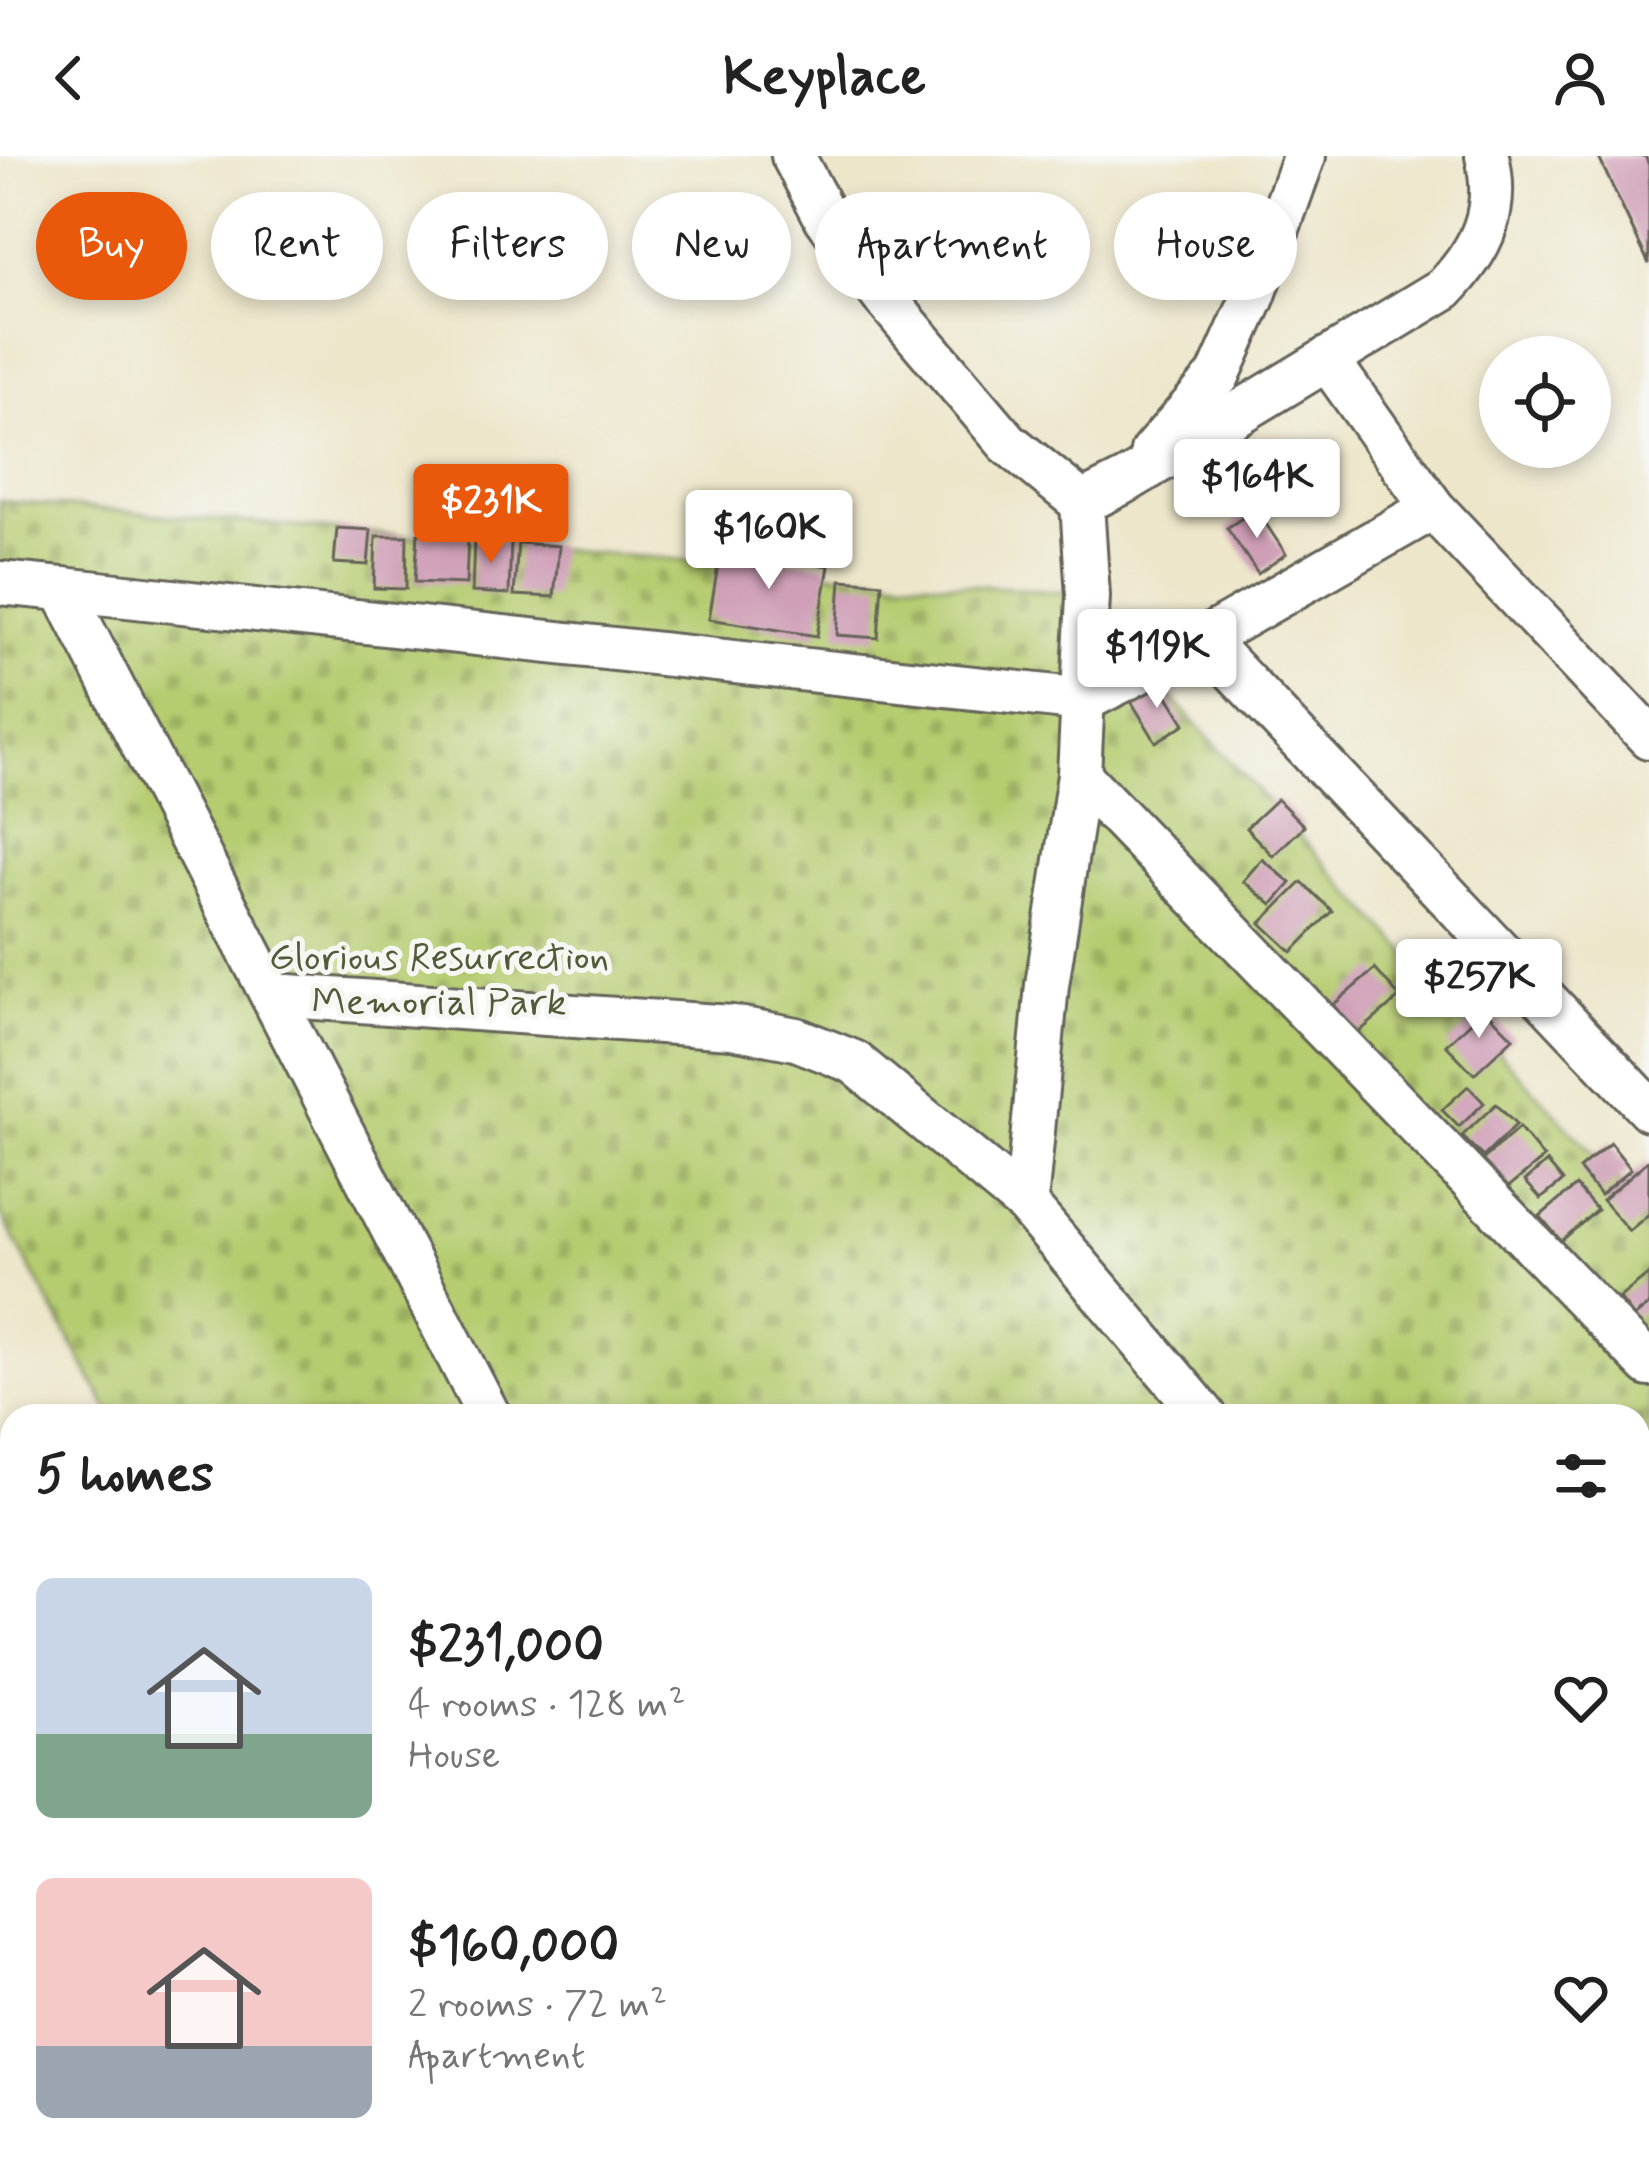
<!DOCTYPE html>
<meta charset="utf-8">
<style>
:root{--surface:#fff;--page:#f6f6f6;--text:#222;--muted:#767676;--accent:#ea580c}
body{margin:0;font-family:Mynerve,sans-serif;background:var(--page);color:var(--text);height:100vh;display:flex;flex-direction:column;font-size:45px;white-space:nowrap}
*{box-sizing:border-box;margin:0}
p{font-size:39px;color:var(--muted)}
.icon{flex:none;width:66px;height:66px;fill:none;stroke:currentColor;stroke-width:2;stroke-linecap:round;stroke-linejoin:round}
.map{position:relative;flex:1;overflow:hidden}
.details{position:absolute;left:0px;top:1248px;width:1650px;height:771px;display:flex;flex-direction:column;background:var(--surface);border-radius:36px 36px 0 0;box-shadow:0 6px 18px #0003}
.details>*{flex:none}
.banner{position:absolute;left:36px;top:36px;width:1578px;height:108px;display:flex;gap:24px}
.controls{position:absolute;left:1479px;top:180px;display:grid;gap:24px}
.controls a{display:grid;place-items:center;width:132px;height:132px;border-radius:50%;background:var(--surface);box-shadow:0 6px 18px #0003;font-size:60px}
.price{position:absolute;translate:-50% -102px;padding:0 27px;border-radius:12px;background:#fff;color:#222;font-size:39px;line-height:78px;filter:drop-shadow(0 3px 6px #0008)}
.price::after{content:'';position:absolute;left:50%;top:72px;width:36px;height:27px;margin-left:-18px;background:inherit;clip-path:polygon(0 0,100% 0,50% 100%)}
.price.active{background:var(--accent);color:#fff}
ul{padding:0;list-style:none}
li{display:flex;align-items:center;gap:36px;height:300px;padding:0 36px}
li span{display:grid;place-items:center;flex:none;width:336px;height:240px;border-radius:18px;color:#555}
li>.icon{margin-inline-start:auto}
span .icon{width:144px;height:144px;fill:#fffc;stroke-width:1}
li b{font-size:51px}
h2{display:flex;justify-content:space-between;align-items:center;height:144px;padding:0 36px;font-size:51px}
.tag{padding:0 42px;border-radius:54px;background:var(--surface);box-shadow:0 6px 18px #0003;font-size:42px;line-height:108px}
.tag.active{background:var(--accent);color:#fff}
header{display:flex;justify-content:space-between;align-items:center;height:156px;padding:0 36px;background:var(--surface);font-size:54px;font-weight:700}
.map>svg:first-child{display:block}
</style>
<header><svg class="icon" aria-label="back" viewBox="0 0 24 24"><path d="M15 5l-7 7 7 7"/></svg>Keyplace<svg class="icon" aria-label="person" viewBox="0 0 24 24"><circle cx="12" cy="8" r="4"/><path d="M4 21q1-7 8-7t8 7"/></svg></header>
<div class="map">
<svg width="1649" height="2017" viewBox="0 0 1649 2017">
<defs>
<pattern id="cemetery-stones" width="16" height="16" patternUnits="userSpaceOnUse" patternTransform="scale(3)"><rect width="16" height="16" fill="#b5cc70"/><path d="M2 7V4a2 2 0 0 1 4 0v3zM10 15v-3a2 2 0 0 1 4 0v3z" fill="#9baf60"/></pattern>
</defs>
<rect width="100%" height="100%" fill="#f6f6f2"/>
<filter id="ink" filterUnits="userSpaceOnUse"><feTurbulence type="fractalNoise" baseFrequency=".00833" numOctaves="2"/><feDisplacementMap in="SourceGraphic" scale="24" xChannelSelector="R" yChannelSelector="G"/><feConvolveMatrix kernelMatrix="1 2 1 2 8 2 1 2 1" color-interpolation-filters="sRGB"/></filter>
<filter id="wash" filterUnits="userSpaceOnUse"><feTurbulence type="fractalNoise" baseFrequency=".004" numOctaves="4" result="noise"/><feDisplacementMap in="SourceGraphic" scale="48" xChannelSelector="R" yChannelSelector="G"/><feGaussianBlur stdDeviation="2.7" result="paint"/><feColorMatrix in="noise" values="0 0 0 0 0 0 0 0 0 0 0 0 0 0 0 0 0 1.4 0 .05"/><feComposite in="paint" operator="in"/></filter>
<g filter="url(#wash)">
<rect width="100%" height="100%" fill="#ede6cb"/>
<path fill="url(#cemetery-stones)" stroke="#687446" stroke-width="3" d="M 0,345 L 1076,438 L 1649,1059 L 1649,2017 L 463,2017 L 458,2007 L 1638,2007 L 1638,1260 L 112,1260 L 0,1057 Z"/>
<g id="blocks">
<g fill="#cf9fb7">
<path d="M 1598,0 L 1645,0 L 1649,9 L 1649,108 Z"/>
<path d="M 1256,353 L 1286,398 L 1258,418 L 1227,372 Z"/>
<path d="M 337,372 L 371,374 L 368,409 L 334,407 Z"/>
<path d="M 418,377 L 468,379 L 466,428 L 415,426 Z"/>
<path d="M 376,380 L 407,380 L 406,433 L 374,432 Z"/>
<path d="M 474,383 L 511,385 L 509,438 L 472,436 Z"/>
<path d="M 518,387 L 559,390 L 554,441 L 514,439 Z"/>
<path d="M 721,392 L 829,410 L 817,480 L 709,463 Z"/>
<path d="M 841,424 L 882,427 L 878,482 L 837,479 Z"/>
<path d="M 1158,524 L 1185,568 L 1156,586 L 1129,542 Z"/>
<path d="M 1277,643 L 1304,670 L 1273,700 L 1246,672 Z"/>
<path d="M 1262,703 L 1291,727 L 1272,749 L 1243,725 Z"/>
<path d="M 1302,726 L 1332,755 L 1292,796 L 1261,767 Z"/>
<path d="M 1375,813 L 1400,841 L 1358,877 L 1333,849 Z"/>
<path d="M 1485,853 L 1513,882 L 1474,918 L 1446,889 Z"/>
<path d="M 1468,930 L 1484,947 L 1459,971 L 1442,954 Z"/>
<path d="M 1496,948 L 1516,969 L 1483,1001 L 1462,980 Z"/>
<path d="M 1519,972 L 1544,1002 L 1505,1034 L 1481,1005 Z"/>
<path d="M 1610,987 L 1631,1013 L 1600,1039 L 1579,1013 Z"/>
<path d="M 1649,1004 L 1649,1058 L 1629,1075 L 1602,1044 Z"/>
<path d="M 1547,1006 L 1563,1025 L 1541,1043 L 1525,1025 Z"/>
<path d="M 1576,1030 L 1597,1054 L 1561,1085 L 1540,1060 Z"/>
<path d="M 1649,1118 L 1649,1149 L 1634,1161 L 1619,1142 Z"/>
</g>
</g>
</g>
<g filter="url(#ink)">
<use href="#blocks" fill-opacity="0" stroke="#656359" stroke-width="3"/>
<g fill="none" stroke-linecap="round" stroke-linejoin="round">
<g stroke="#656359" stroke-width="48">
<g id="minor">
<path d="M 793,0 L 826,62 L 883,140 L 1008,287 L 1082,347 L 1088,440 L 1079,619 L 1047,829 L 1026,1048"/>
<path d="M 1327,203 L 1433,352 L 1649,581"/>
<path d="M 1152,296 L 1218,220 L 1254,139 L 1304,0"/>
<path d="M 1082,347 L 1128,324 L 1445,132 C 1482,93 1500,55 1487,0"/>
<path d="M 0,427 L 62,433 L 489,1260"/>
<path d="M 62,433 L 1084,544 L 1204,483 L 1433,352"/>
<path d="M 1204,483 L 1649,953"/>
<path d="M 1079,619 L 1649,1209"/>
<path d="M 274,839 L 732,871 L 796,883 L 854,906 L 1026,1048 L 1205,1260"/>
<path d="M 1638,1732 L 1649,1743"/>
<path d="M 857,2007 L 862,2017"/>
</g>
</g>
<use href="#minor" stroke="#fff" stroke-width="42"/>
</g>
</g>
<g text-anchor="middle" stroke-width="10" stroke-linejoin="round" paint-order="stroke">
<g font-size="39" fill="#525a39" stroke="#f6f6f2">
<text x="439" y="813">Glorious Resurrection<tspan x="439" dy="45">Memorial Park</tspan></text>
</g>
</g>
</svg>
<div class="controls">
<a><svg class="icon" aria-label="locate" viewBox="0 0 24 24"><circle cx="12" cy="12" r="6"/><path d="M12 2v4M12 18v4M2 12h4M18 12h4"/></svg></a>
</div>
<b class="price" style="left:1257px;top:385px">$164K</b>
<b class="price active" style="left:491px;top:410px">$231K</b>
<b class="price" style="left:769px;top:436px">$160K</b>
<b class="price" style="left:1157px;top:555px">$119K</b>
<b class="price" style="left:1479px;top:885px">$257K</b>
<div class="banner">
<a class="tag active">Buy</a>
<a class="tag">Rent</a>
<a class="tag">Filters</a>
<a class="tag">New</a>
<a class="tag">Apartment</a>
<a class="tag">House</a>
</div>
<section class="details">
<h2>5 homes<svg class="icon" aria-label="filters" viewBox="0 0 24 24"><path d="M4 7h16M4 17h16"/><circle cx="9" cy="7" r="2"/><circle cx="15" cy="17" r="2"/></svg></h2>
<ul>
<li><span style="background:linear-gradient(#c9d6e8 65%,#7fa58c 0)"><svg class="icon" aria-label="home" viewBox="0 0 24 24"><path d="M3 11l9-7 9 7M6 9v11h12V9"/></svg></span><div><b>$231,000</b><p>4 rooms · 128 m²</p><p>House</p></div><svg class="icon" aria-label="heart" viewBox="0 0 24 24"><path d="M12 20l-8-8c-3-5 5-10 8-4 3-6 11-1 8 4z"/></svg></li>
<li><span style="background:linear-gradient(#f6c9c9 70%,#9aa5b1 0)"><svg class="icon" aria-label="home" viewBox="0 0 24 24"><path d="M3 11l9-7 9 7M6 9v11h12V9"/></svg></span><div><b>$160,000</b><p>2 rooms · 72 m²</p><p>Apartment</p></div><svg class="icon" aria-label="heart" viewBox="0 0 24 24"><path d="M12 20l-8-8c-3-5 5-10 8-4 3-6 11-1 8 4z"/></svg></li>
</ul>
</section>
</div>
